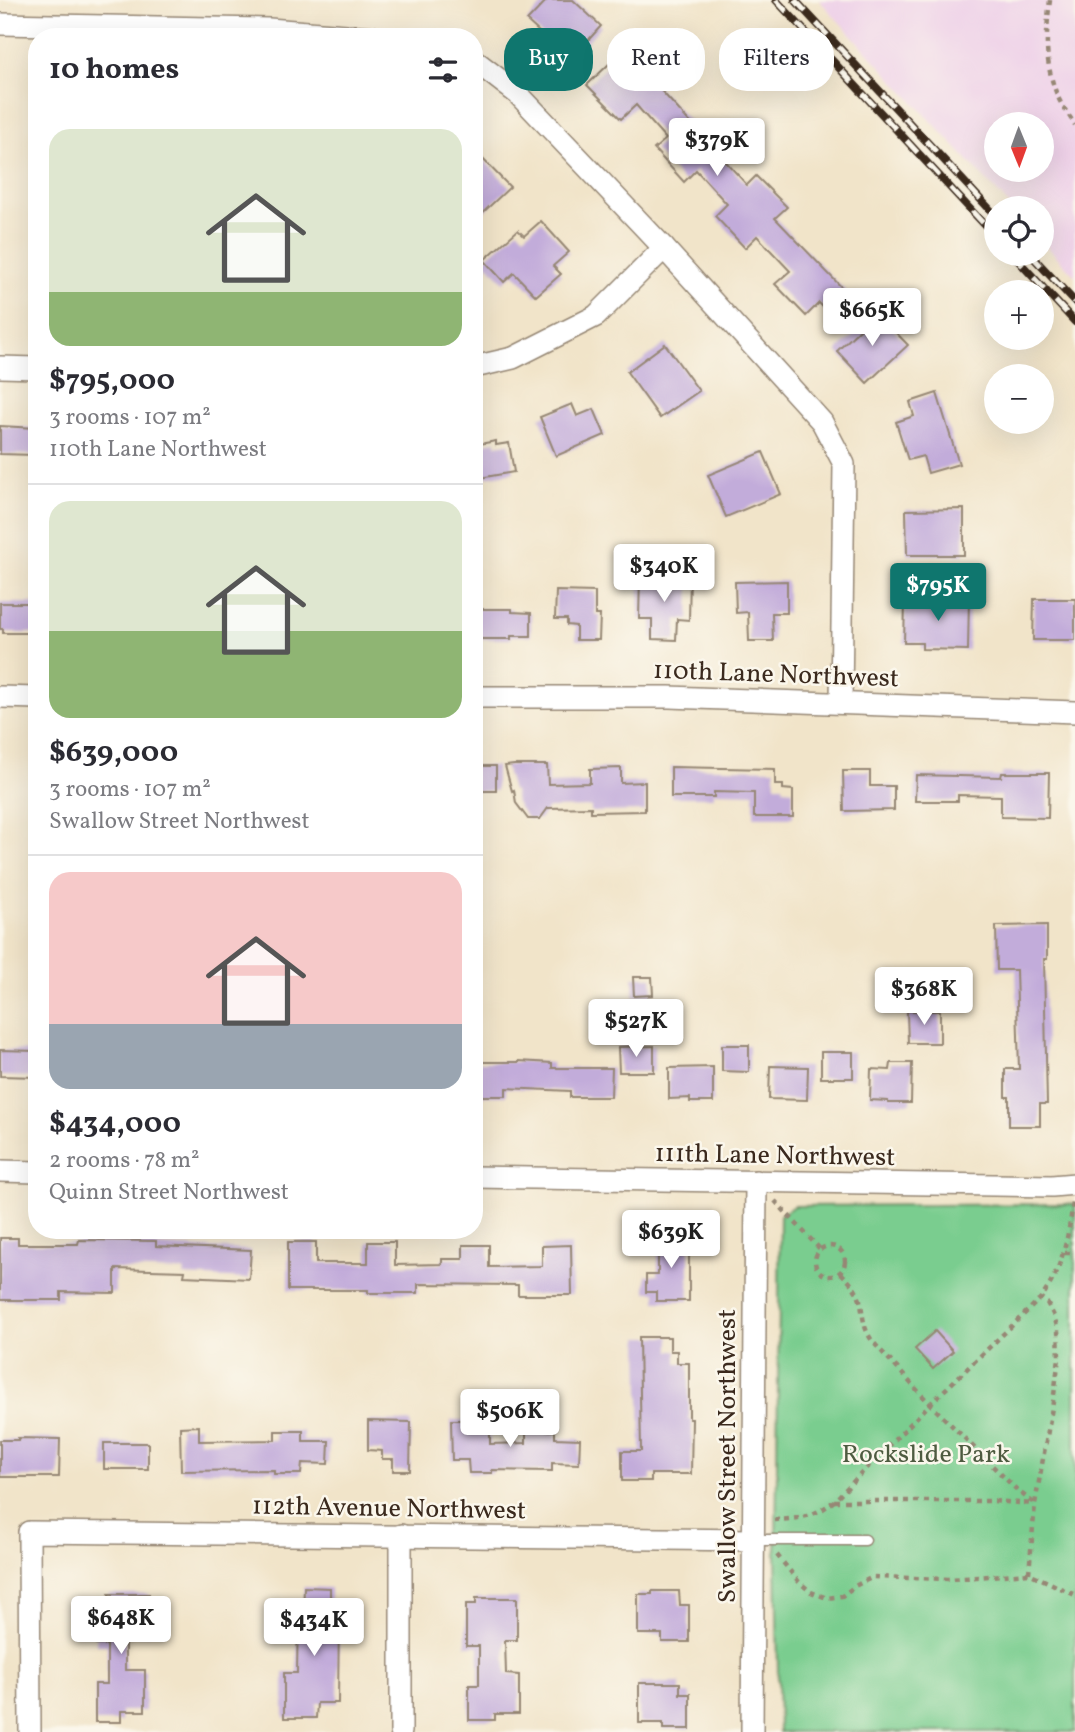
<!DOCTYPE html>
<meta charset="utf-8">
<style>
:root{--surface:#fff;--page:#f2f2f3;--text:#2b2b33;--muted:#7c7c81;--line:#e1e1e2;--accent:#0f766e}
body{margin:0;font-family:Vollkorn,serif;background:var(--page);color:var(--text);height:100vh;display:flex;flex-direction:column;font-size:26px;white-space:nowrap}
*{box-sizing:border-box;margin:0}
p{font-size:23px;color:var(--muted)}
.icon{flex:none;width:38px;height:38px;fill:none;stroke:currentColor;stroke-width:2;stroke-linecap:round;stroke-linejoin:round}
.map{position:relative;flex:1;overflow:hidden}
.drawer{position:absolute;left:28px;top:28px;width:455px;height:1211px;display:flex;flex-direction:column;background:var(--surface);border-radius:28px;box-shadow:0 7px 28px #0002}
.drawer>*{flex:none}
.hud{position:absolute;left:504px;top:28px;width:466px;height:63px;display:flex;gap:14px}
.needle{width:46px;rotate:179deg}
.buttons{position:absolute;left:984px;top:112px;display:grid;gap:14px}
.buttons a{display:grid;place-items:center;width:70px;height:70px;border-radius:50%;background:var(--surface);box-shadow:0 7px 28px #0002;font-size:35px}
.price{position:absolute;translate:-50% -60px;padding:0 16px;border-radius:7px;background:#fff;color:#222;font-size:23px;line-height:46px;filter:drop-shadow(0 2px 4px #0008)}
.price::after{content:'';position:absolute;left:50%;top:42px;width:21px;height:16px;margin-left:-10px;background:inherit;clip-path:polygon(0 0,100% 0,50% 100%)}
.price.selected{background:var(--accent);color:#fff}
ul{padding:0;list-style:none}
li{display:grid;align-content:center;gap:14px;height:371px;padding:0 21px}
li+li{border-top:2px solid var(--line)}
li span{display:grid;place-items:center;height:217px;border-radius:21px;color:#555}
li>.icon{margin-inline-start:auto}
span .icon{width:126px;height:126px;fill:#fffc;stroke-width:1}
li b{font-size:30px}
h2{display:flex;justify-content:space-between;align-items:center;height:84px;padding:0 21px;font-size:30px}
.pill{padding:0 24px;border-radius:28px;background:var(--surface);box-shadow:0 7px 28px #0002;font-size:24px;line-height:63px}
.pill.selected{background:var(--accent);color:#fff}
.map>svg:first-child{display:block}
</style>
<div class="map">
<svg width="1075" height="1732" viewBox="0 0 1075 1732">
<rect width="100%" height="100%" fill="#fbf7ec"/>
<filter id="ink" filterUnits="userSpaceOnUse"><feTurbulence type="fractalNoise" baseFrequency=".0143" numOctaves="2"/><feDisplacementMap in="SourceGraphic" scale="14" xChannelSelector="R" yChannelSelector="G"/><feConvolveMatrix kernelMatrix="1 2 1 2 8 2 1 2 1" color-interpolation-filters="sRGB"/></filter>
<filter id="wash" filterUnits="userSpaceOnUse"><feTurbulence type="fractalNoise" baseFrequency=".00686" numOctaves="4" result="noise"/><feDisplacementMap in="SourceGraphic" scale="28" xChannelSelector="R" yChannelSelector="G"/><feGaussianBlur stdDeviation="1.57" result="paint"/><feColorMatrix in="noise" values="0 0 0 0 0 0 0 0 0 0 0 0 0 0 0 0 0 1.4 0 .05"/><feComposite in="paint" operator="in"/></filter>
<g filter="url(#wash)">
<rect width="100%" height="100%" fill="#f1e4c9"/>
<path fill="#eed0e8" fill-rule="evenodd" d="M 819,0 L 1075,0 L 1075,276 L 1041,240 L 1041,208 L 1012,208 ZM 996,124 L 1041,124 L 1041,170 L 996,170 Z"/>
<path fill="#7acd8f" stroke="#5a7c56" stroke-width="2" d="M 1075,1204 L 1075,1732 L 779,1732 L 776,1553 L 780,1215 L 794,1206 Z"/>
<g id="blocks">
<g fill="#c2acda">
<path d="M 547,0 L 573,0 L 601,26 L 583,46 L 573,37 L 560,51 L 527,21 Z"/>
<path d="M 631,43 L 664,77 L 656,85 L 747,185 L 756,176 L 787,207 L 775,218 L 849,295 L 829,313 L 819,303 L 806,316 L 775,284 L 790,271 L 757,236 L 745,248 L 715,216 L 727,204 L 696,170 L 684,182 L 654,149 L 666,139 L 636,105 L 621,119 L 587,85 Z"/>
<path d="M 474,150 L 510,187 L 474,221 Z"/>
<path d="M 541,221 L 569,252 L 553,266 L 561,274 L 536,296 L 514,273 L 504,282 L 484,260 L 518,230 L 524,236 Z"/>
<path d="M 877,313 L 908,345 L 867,383 L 837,351 Z"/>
<path d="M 665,344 L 699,391 L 660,418 L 627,372 Z"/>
<path d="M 937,393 L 959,464 L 928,473 L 923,456 L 908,460 L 896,422 L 914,416 L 910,402 Z"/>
<path d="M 572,404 L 577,416 L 594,409 L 605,435 L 556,456 L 540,417 Z"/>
<path d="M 0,426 L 36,428 L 35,455 L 0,454 Z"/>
<path d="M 496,441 L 496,445 L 509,443 L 514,472 L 474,479 L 474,445 Z"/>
<path d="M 763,452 L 781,494 L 726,517 L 708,475 Z"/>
<path d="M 964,509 L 964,555 L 907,555 L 906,510 Z"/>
<path d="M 640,577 L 690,578 L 689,620 L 677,619 L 676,640 L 652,639 L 652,619 L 639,619 Z"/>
<path d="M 787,581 L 787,613 L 772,613 L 773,641 L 749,641 L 748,612 L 736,613 L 735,582 Z"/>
<path d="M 556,591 L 595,592 L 595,615 L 600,615 L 599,640 L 576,640 L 576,626 L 567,625 L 567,619 L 555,619 Z"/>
<path d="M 924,596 L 969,597 L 968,650 L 922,649 L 922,643 L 904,643 L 905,602 L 924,602 Z"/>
<path d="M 1034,599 L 1075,599 L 1075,640 L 1033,640 Z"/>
<path d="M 0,603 L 37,603 L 37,633 L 3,633 L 3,629 L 0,629 Z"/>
<path d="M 474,609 L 512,609 L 512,612 L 531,613 L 531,636 L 511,636 L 511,639 L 474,639 Z"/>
<path d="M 514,765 L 547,765 L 548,784 L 590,783 L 590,769 L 621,768 L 621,783 L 645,782 L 645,811 L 591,812 L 591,807 L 548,808 L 540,819 L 528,819 L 516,803 L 514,790 L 512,791 L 505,766 Z"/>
<rect x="474" y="766" width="22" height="25"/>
<path d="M 671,767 L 775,769 L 775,785 L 783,785 L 783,789 L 793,790 L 793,817 L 754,817 L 754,793 L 714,792 L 714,797 L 671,797 Z"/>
<path d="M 843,771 L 870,771 L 870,786 L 894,786 L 894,810 L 844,811 Z"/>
<path d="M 1002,773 L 1049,773 L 1048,818 L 1001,817 L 1001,796 L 958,795 L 958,801 L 915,801 L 916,775 L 1001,777 Z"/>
<path d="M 1047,925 L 1047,959 L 1044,959 L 1047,1104 L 1040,1104 L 1040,1126 L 1009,1126 L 1009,1097 L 1005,1097 L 1005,1069 L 1019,1069 L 1016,970 L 997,970 L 996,926 Z"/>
<path d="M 633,977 L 652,977 L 653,995 L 634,996 Z"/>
<path d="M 907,1011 L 940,1011 L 940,1043 L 908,1043 Z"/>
<path d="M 722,1045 L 749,1045 L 749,1072 L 722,1071 Z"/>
<path d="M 654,1046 L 654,1072 L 619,1072 L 618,1047 Z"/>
<path d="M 0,1050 L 37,1051 L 37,1077 L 0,1076 Z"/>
<rect x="821" y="1052" width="32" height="26"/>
<path d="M 519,1061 L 552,1063 L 552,1068 L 612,1068 L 611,1097 L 570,1097 L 570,1091 L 506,1088 L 506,1096 L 474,1096 L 474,1062 L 519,1062 Z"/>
<path d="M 891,1063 L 912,1063 L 911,1103 L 888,1103 L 888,1101 L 870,1100 L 871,1069 L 890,1070 Z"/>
<path d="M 770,1066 L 808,1067 L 807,1100 L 769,1099 Z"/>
<path d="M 713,1067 L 713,1102 L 690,1102 L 690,1098 L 669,1099 L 669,1068 Z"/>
<path d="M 658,1235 L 689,1235 L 689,1301 L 656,1301 L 656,1292 L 646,1292 L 646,1275 L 658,1275 Z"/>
<path d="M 0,1238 L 18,1238 L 18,1244 L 78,1244 L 79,1240 L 156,1241 L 156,1246 L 251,1250 L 249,1279 L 184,1276 L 185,1271 L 115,1269 L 115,1293 L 61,1292 L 61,1300 L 0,1300 Z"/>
<path d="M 288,1242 L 316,1242 L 316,1263 L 368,1263 L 368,1242 L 395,1242 L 395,1265 L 442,1264 L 442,1259 L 463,1259 L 463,1245 L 489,1245 L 489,1267 L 542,1266 L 542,1246 L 571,1245 L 572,1295 L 518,1295 L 518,1285 L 418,1284 L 418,1293 L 368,1293 L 368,1290 L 288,1290 Z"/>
<path d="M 935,1331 L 953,1351 L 933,1369 L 915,1349 Z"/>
<path d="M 639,1337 L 670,1337 L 670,1351 L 677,1351 L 677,1363 L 689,1363 L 689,1419 L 692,1419 L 691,1474 L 651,1474 L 651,1481 L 622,1481 L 622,1451 L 641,1451 Z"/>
<path d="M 451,1420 L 490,1420 L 490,1444 L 526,1443 L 526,1430 L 555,1431 L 555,1438 L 580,1439 L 579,1464 L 552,1463 L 552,1471 L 492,1470 L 492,1473 L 469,1473 L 468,1460 L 452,1460 Z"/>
<path d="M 368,1421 L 411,1422 L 410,1471 L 393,1471 L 393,1459 L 382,1459 L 382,1451 L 368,1450 Z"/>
<path d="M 199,1426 L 199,1441 L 275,1440 L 275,1431 L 303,1431 L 303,1441 L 329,1441 L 328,1464 L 302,1463 L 301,1474 L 274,1474 L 274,1470 L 181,1471 L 180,1427 Z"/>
<path d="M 18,1438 L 60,1439 L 59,1477 L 0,1477 L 0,1440 L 18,1440 Z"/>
<rect x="104" y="1443" width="44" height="26"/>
<path d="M 304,1587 L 330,1588 L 330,1614 L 339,1615 L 338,1703 L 317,1703 L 316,1718 L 284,1718 L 284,1673 L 297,1673 L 298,1615 L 303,1615 Z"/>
<path d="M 652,1591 L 679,1591 L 680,1605 L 689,1605 L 689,1642 L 662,1642 L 662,1634 L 638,1634 L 638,1594 L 652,1594 Z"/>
<path d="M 109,1594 L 149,1594 L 149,1635 L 125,1635 L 125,1670 L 145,1670 L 145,1711 L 121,1711 L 121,1722 L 95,1722 L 95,1684 L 107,1684 L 107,1645 L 96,1645 L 96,1606 L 108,1606 Z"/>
<path d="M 476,1598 L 517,1598 L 517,1640 L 505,1640 L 506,1674 L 519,1675 L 519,1714 L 495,1714 L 495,1720 L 469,1720 L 469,1685 L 479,1685 L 479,1646 L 466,1646 L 466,1604 L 476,1604 Z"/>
<path d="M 639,1683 L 680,1683 L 680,1694 L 690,1694 L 690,1729 L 663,1729 L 663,1723 L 639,1723 Z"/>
</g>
</g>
</g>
<g filter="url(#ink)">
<use href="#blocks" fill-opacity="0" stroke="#968774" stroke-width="2"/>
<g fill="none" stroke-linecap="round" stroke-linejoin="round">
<g stroke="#968774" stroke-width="13">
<path id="lane" d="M 754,1540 L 865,1540"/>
</g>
<g stroke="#968774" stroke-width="24">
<g id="street">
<path d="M 0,24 L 269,29 L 372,37"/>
<path d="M 474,60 L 518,94 L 664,248 L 822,422 L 844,464 L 841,703"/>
<path d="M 0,367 L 37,368"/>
<path d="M 474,367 L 513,358 L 596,316 L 664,248"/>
<path d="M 0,697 L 37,698"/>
<path d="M 474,697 L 669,697 L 1075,712"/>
<path d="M 0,1171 L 37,1172"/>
<path d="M 474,1177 L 1052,1186 L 1075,1184"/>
<path d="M 30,1732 L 29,1532 L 754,1540"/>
<path d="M 401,1732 L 401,1535"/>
<path d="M 752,1732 L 756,1181"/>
</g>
</g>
<g stroke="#968774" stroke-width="4.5" stroke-dasharray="5 5" stroke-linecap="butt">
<path d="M 1050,0 C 1046,32 1044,61 1056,92 C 1060,104 1069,115 1075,125"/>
<path d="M 775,1201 L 820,1249"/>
<circle cx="830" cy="1261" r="15"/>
<path d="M 1065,1253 L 1075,1253"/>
<path d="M 841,1273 C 849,1281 856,1288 860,1300 C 864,1317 862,1327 873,1342 L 930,1404 L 1018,1491 L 1035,1504"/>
<path d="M 834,1501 L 993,1501 L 1034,1504"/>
<path d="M 774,1520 C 799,1519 814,1517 834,1501 L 930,1404 L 1041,1298 C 1062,1270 1068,1238 1073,1203"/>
<path d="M 777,1555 L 799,1582 L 811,1592 L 827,1598 L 842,1596 L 855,1586 L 873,1577 L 951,1579 L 1029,1573 L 1075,1595"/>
<path d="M 1029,1573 L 1035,1504 L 1053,1402 L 1059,1358 L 1058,1330 L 1054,1316 L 1047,1303 L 1041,1298"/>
</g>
<use href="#lane" stroke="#fff" stroke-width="10"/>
<use href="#street" stroke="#fff" stroke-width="21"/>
<g stroke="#3b2a1e" stroke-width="8">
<g id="rail">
<path d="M 776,0 L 996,237"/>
<path d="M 795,0 L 996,216"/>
<path d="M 1012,254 L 1075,322"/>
<path d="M 1030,254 L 1075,302"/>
</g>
</g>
<use href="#rail" stroke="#fbf7ec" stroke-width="5" stroke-dasharray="16" stroke-linecap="butt"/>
</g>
</g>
<g text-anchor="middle" stroke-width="5" stroke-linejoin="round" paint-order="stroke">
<g font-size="26" fill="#3b2a1e" stroke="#fbf7ec">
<text transform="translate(776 673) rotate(2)" y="9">110th Lane Northwest</text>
<text transform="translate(775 1154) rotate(1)" y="9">111th Lane Northwest</text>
<text transform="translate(726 1456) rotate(-90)" y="9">Swallow Street Northwest</text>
<text transform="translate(389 1507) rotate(1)" y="9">112th Avenue Northwest</text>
</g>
<g font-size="26" fill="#4e5b40" stroke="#fbf7ec">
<text x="926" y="1462">Rockslide Park</text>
</g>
</g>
</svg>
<div class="buttons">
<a><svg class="needle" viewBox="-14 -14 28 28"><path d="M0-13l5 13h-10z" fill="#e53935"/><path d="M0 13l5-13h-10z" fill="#7c7c81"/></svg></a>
<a><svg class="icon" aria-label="locate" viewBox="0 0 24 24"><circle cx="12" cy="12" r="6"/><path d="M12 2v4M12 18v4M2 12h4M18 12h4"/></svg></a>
<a>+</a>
<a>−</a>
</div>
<b class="price" style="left:717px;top:178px">$379K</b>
<b class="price" style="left:872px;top:348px">$665K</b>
<b class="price" style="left:664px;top:604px">$340K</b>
<b class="price selected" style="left:938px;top:623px">$795K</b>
<b class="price" style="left:924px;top:1027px">$368K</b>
<b class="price" style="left:636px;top:1059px">$527K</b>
<b class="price" style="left:671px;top:1270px">$639K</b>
<b class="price" style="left:510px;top:1449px">$506K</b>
<b class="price" style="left:121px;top:1656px">$648K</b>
<b class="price" style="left:314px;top:1658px">$434K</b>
<div class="hud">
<a class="pill selected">Buy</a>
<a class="pill">Rent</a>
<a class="pill">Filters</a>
</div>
<section class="drawer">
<h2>10 homes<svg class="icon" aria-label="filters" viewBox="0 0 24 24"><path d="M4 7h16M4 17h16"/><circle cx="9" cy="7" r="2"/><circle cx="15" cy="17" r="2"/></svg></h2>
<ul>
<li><span style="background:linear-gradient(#dfe7d0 75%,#8fb573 0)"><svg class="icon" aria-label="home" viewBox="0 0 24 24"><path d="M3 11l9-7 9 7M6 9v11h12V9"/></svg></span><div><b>$795,000</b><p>3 rooms · 107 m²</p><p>110th Lane Northwest</p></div></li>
<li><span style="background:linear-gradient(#dfe7d0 60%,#8fb573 0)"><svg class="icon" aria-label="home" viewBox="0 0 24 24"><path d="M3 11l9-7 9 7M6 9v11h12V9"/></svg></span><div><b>$639,000</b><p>3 rooms · 107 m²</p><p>Swallow Street Northwest</p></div></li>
<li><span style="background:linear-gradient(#f6c9c9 70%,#9aa5b1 0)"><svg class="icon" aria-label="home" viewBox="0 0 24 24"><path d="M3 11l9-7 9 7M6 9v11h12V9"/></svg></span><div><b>$434,000</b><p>2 rooms · 78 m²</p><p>Quinn Street Northwest</p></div></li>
</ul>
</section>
</div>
